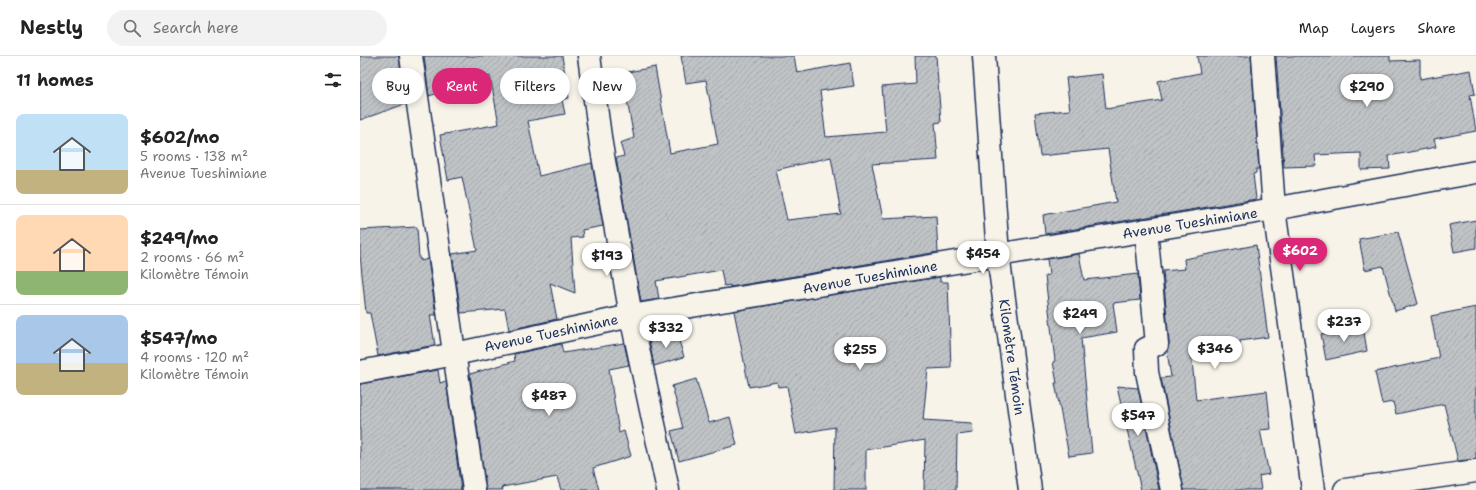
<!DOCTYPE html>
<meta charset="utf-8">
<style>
:root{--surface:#fff;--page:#f2f2f2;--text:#222;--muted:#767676;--line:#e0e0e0;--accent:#db2777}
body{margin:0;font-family:"Shantell Sans",sans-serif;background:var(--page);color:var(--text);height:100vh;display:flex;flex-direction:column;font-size:15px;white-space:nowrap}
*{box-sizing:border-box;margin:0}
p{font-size:13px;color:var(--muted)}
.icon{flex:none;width:22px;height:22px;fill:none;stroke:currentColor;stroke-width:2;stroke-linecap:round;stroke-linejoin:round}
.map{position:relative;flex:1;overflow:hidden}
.panel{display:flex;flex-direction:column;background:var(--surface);width:360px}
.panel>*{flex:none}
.top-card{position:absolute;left:12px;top:12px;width:380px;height:36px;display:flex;gap:8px}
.price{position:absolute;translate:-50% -34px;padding:0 9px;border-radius:14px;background:#fff;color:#222;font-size:13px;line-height:26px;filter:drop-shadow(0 1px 2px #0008)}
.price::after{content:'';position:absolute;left:50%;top:24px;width:12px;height:9px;margin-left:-6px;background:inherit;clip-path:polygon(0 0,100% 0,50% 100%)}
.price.active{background:var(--accent);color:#fff}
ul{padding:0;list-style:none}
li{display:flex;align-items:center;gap:12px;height:100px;padding:0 16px}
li+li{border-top:1px solid var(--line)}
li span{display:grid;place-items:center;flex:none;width:112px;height:80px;border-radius:8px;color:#555}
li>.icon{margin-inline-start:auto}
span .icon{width:48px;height:48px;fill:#fffc;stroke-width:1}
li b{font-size:17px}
h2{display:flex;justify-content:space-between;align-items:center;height:48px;padding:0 16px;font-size:17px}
.tag{padding:0 14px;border-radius:18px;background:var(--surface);box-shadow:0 2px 6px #0003;font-size:14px;line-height:36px}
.tag.active{background:var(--accent);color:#fff}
header{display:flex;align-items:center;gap:24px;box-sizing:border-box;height:56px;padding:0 20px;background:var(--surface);border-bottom:1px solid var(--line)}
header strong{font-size:19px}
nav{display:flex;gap:22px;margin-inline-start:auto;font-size:14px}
.search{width:280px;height:36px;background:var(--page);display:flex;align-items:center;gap:10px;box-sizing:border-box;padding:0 14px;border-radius:22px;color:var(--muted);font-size:15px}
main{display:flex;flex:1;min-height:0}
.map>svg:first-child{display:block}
</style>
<header>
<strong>Nestly</strong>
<div class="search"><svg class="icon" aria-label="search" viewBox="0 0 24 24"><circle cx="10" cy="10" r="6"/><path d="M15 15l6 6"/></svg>Search here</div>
<nav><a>Map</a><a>Layers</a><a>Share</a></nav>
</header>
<main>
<section class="panel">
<h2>11 homes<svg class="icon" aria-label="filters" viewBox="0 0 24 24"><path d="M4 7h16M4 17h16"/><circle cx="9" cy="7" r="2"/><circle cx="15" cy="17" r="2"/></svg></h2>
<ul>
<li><span style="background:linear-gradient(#bfe0f5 70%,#c2b280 0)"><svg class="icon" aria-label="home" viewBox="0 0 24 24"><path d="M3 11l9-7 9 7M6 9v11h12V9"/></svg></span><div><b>$602/mo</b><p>5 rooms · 138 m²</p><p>Avenue Tueshimiane</p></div></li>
<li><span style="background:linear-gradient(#ffd9b3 70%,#8fb573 0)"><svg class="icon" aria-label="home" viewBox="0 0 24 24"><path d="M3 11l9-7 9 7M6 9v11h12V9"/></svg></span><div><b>$249/mo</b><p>2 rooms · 66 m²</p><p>Kilomètre Témoin</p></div></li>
<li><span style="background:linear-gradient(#a9c7e8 60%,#c2b280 0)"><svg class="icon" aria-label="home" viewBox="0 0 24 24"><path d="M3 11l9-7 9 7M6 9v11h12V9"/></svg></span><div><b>$547/mo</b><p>4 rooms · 120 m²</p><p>Kilomètre Témoin</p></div></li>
</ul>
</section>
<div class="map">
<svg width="1116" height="434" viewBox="0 0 1116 434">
<defs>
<pattern id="building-hatch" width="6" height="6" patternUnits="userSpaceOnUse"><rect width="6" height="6" fill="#c0c3c5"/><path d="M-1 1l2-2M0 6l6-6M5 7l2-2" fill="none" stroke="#a4a8ac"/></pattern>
</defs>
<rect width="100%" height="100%" fill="#f7f3e8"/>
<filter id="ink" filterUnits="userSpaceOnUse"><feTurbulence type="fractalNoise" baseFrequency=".025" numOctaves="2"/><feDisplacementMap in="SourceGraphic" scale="8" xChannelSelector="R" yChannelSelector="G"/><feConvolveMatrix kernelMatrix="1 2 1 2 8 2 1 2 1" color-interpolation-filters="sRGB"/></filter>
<g filter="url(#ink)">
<g fill="url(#building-hatch)" stroke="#1b2f5e" fill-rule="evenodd">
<path d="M 0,0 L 39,0 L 45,48 L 0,64 Z"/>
<path d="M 64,0 L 202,0 L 209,42 L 202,44 L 205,58 L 168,65 L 179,120 L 232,107 L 243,170 L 222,174 L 223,181 L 211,182 L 215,237 L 190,227 L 197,263 L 149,274 L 145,253 L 101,257 L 92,198 L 117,194 L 102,121 L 88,124 L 80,79 L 139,68 L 130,20 L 69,40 Z"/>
<path d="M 321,0 L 434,0 L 437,17 L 490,7 L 494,30 L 460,35 L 466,81 L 526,76 L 522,31 L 556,28 L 555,0 L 576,0 L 581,66 L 575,67 L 578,104 L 512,108 L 523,163 L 576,160 L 578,196 L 370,231 L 370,229 L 364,230 L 361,214 L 296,225 L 299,243 L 281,246 L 256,102 L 264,100 L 260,87 L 274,82 L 262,17 L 295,11 L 310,97 L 358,88 L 346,24 L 326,27 ZM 471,101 L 481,158 L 427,164 L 416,114 Z"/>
<path d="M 837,0 L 891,0 L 899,113 L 896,113 L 896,117 L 893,118 L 896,143 L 685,178 L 683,159 L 756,146 L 748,93 L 680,100 L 675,57 L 710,54 L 706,22 L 742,18 L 746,53 L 802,44 L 798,25 L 840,17 Z"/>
<path d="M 916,0 L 1030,0 L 1030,5 L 1060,4 L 1060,23 L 1111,14 L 1115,38 L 1110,39 L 1116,75 L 1074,83 L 1076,91 L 1029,100 L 1030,113 L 1001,114 L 1001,97 L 955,99 L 956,110 L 924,111 Z"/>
<path d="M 1116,164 L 1116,192 L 1094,196 L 1089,169 Z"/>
<path d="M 57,171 L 59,203 L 61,203 L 61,205 L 68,203 L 76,259 L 70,259 L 75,289 L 18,300 L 10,257 L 6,257 L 0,199 L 0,174 Z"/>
<path d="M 1038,176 L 1058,248 L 1035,255 L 1023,210 L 1005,214 L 999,183 Z"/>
<path d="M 896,189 L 908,281 L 880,285 L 880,288 L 831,295 L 836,344 L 907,335 L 911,373 L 900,374 L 909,418 L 899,420 L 901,434 L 824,434 L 801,322 L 811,321 L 807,295 L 809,287 L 803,215 L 825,213 L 824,203 Z"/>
<path d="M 719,198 L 724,224 L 778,218 L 780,244 L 753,247 L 757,276 L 721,282 L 732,397 L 709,400 L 695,327 L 697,327 L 693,306 L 695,305 L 685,220 L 689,219 L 687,203 Z"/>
<path d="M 580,221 L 580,226 L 588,226 L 591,312 L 568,313 L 563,364 L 612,367 L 613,377 L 597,379 L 596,434 L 564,434 L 565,384 L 506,394 L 506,434 L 474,434 L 475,371 L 436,378 L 427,330 L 418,331 L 417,326 L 389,331 L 374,255 Z"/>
<path d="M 1116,251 L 1116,403 L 1098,405 L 1084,348 L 1036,358 L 1033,346 L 1022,348 L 1015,316 L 1079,302 L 1071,260 Z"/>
<path d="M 1003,270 L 1007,295 L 966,304 L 961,278 Z"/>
<path d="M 317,278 L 324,301 L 294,310 L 289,283 Z"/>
<path d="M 264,287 L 269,309 L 249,313 L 259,377 L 264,375 L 271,400 L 233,412 L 239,434 L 201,434 L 197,421 L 142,431 L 143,434 L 126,434 L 110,318 L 155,305 L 154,298 L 201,288 L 203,297 Z"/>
<path d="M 78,314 L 80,327 L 86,325 L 101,434 L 0,434 L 0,328 Z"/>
<path d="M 336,323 L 349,367 L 370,361 L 377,389 L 319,405 L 311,375 L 323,372 L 312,330 Z"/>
<path d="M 757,330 L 778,332 L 799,434 L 781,434 Z"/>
</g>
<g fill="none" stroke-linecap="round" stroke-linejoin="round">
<g stroke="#1b2f5e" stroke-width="25">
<g id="minor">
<path d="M 51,0 L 114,434"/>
<path d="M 229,0 L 241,88 L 271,260 L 308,434"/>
<path d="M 903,0 L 914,153 L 953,434"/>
<path d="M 786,174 L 797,288 L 786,293 L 787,316 L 812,434"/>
<path d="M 0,316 L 95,298 L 271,260 L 914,153 L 1116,116"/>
<path d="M 985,434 L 1116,415"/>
</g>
</g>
<g stroke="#1b2f5e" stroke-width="25">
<path id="secondary" d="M 624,0 L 638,199 L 670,434"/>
</g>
<use href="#minor" stroke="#f7f3e8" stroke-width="22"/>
<use href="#secondary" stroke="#f7f3e8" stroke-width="22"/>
</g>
</g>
<g text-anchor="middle" stroke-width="3" stroke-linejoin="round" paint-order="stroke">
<g font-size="14" fill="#1b2f5e" stroke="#f7f3e8">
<text transform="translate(830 167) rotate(-9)" y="5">Avenue Tueshimiane</text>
<text transform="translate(510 221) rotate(-10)" y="5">Avenue Tueshimiane</text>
<text transform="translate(191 277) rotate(-12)" y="5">Avenue Tueshimiane</text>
<text transform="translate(652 301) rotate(82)" y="5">Kilomètre Témoin</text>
</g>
</g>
</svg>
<b class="price" style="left:1007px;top:52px">$290</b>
<b class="price active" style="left:940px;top:216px">$602</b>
<b class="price" style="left:623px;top:219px">$454</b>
<b class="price" style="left:247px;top:221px">$193</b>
<b class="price" style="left:720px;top:279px">$249</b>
<b class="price" style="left:984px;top:287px">$237</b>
<b class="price" style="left:306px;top:293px">$332</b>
<b class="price" style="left:855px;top:314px">$346</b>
<b class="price" style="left:500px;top:315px">$255</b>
<b class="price" style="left:189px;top:361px">$487</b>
<b class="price" style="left:778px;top:381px">$547</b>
<div class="top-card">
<a class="tag">Buy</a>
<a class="tag active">Rent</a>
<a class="tag">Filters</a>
<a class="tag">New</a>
</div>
</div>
</main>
